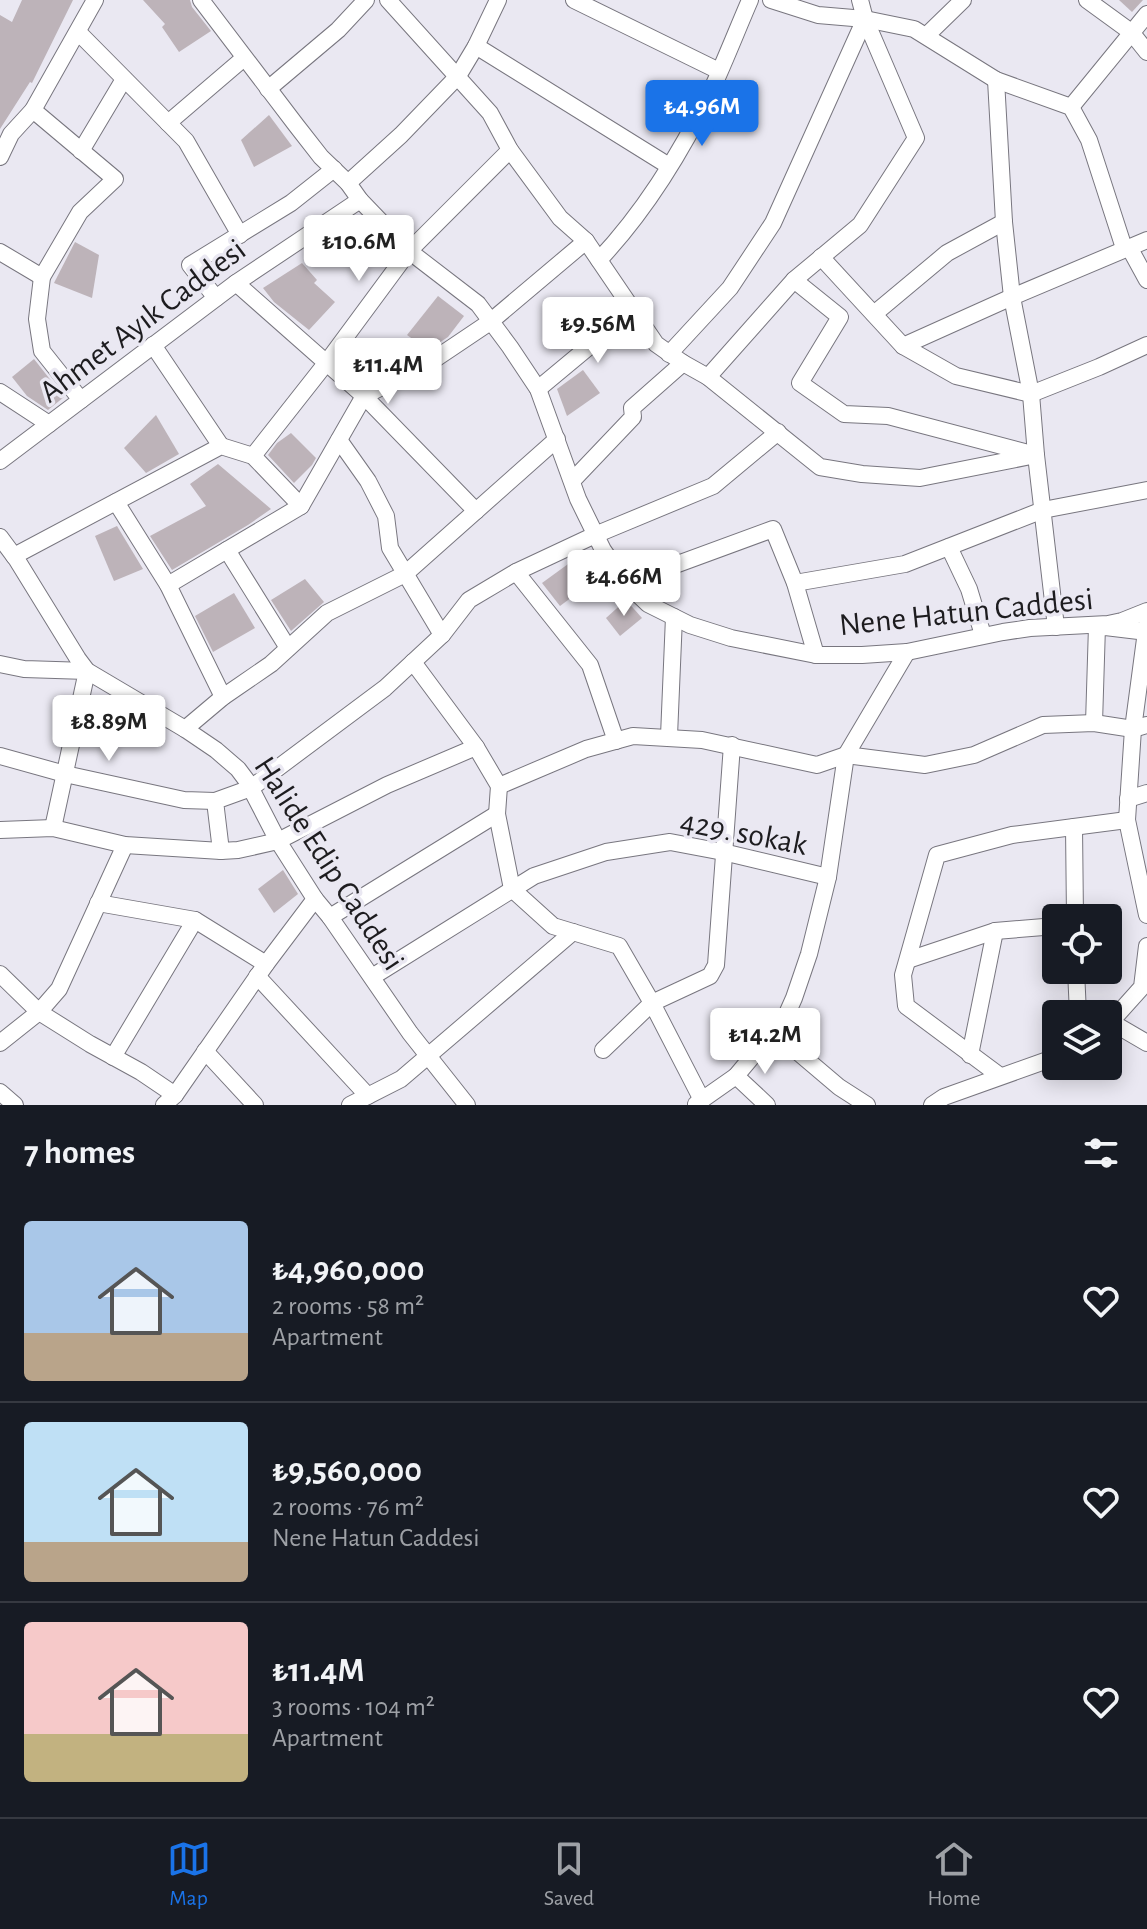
<!DOCTYPE html>
<meta charset="utf-8">
<style>
:root{--surface:#171b24;--page:#242831;--text:#f1f3f6;--muted:#9ea1a6;--line:#363941;--accent:#1a73e8}
body{margin:0;font-family:"Alegreya Sans",sans-serif;background:var(--page);color:var(--text);height:100vh;display:flex;flex-direction:column;font-size:30px;white-space:nowrap}
*{box-sizing:border-box;margin:0}
p{font-size:26px;color:var(--muted)}
.icon{flex:none;width:44px;height:44px;fill:none;stroke:currentColor;stroke-width:2;stroke-linecap:round;stroke-linejoin:round}
.map{position:relative;height:1105px;overflow:hidden}
.drawer{display:flex;flex-direction:column;background:var(--surface);flex:1}
.drawer>*{flex:none}
.tools{position:absolute;left:1042px;top:904px;display:grid;gap:16px}
.tools a{display:grid;place-items:center;width:80px;height:80px;border-radius:8px;background:var(--surface);box-shadow:0 4px 20px #0003;font-size:40px}
.price{position:absolute;translate:-50% -68px;padding:0 18px;border-radius:8px;background:#fff;color:#222;font-size:26px;line-height:52px;filter:drop-shadow(0 2px 4px #0008)}
.price::after{content:'';position:absolute;left:50%;top:48px;width:24px;height:18px;margin-left:-12px;background:inherit;clip-path:polygon(0 0,100% 0,50% 100%)}
.price.current{background:var(--accent);color:#fff}
ul{padding:0;list-style:none}
li{display:flex;align-items:center;gap:24px;height:200px;padding:0 24px}
li+li{border-top:2px solid var(--line)}
li span{display:grid;place-items:center;flex:none;width:224px;height:160px;border-radius:8px;color:#555}
li>.icon{margin-inline-start:auto}
span .icon{width:96px;height:96px;fill:#fffc;stroke-width:1}
li b{font-size:34px}
h2{display:flex;justify-content:space-between;align-items:center;height:96px;padding:0 24px;font-size:34px}
.tabs{display:flex;justify-content:space-around;align-items:center;height:112px;border-top:2px solid var(--line);background:var(--surface);font-size:22px;color:var(--muted)}
.tabs a{display:grid;justify-items:center;gap:4px}
.tabs .current{color:var(--accent)}
.map>svg:first-child{display:block}
</style>
<div class="map">
<svg width="1147" height="1105" viewBox="0 0 1147 1105">
<rect width="100%" height="100%" fill="#eae8f2"/>
<g fill="#bdb3b9">
<path d="M 22,0 L 73,0 L 32,83 L 30,82 L 0,129 L 0,15 L 12,22 Z"/>
<path d="M 143,0 L 190,0 L 192,7 L 211,31 L 179,52 L 162,27 L 165,24 Z"/>
<path d="M 1119,0 L 1143,0 L 1132,12 Z"/>
<path d="M 269,115 L 292,146 L 254,167 L 241,140 Z"/>
<path d="M 75,242 L 99,255 L 92,298 L 54,283 Z"/>
<path d="M 302,263 L 317,280 L 314,283 L 335,302 L 309,330 L 274,302 L 263,288 Z"/>
<path d="M 438,296 L 464,316 L 448,337 L 428,350 L 407,335 Z"/>
<path d="M 34,359 L 64,397 L 48,410 L 27,396 L 12,377 Z"/>
<path d="M 583,370 L 600,393 L 567,416 L 557,389 Z"/>
<path d="M 156,415 L 179,454 L 146,473 L 124,448 Z"/>
<path d="M 291,433 L 316,458 L 312,465 L 294,483 L 268,455 L 277,443 Z"/>
<path d="M 218,464 L 271,509 L 248,525 L 172,570 L 150,536 L 206,506 L 190,484 Z"/>
<path d="M 117,526 L 143,569 L 114,581 L 95,536 Z"/>
<path d="M 586,551 L 604,573 L 560,606 L 542,583 Z"/>
<path d="M 305,579 L 324,602 L 291,631 L 271,600 Z"/>
<path d="M 234,593 L 255,628 L 213,652 L 195,616 Z"/>
<path d="M 626,600 L 642,618 L 620,636 L 606,618 Z"/>
<path d="M 283,870 L 298,894 L 274,913 L 258,889 Z"/>
</g>
<g fill="none" stroke-linecap="round" stroke-linejoin="round">
<g stroke="#78767f" stroke-width="18">
<g id="minor">
<path d="M 201,0 L 296,125 L 321,157 L 348,183 L 360,200 L 409,251 L 478,304 L 510,347 L 538,389 L 578,499 L 603,550 L 626,583 L 648,604 L 690,625 L 731,638 L 816,655 L 862,655 L 907,652 L 1003,632 L 1030,628 L 1108,624 L 1122,621 L 1147,611"/>
<path d="M 388,0 L 490,113 L 510,150 L 560,218 L 586,241 L 656,344 L 683,363 L 708,377 L 820,467 L 862,474 L 920,478 L 1036,455"/>
<path d="M 574,0 L 719,71"/>
<path d="M 771,0 L 818,15 L 865,19 L 914,29 L 996,80 L 1071,107 L 1089,140 L 1124,248"/>
<path d="M 1087,0 L 1131,32 L 1147,52"/>
<path d="M 78,32 L 186,141 L 240,235"/>
<path d="M 927,35 L 963,0"/>
<path d="M 476,46 L 669,166"/>
<path d="M 996,80 L 1004,222 L 1012,297 L 1031,394 L 1036,455 L 1056,627"/>
<path d="M 268,89 L 338,30 L 366,0"/>
<path d="M 1071,107 L 1147,14"/>
<path d="M 33,110 L 115,179 L 80,212 L 42,277 L 37,319 L 42,351 L 81,400"/>
<path d="M 168,123 L 244,58"/>
<path d="M 81,151 L 124,79"/>
<path d="M 0,157 L 11,134 L 33,110 L 95,0"/>
<path d="M 348,183 L 401,135 L 458,76 L 476,46 L 498,0"/>
<path d="M 1129,247 L 1147,280"/>
<path d="M 0,252 L 42,277"/>
<path d="M 821,257 L 903,346 L 956,376 L 1031,394 L 1099,367 L 1147,345"/>
<path d="M 599,260 C 645,211 682,151 711,91 C 725,61 737,30 750,0"/>
<path d="M 794,280 L 840,317 L 800,383 L 844,414 L 888,416 L 1032,454"/>
<path d="M 236,283 L 364,396 L 476,511"/>
<path d="M 216,298 L 190,265 L 291,203 L 334,169"/>
<path d="M 874,314 L 947,253 L 1004,222"/>
<path d="M 153,345 L 221,446"/>
<path d="M 903,346 L 1012,297 L 1147,240"/>
<path d="M 669,354 L 730,288 L 773,223 L 865,19"/>
<path d="M 708,377 L 794,280 L 860,225 L 916,138 L 865,19 L 860,0"/>
<path d="M 538,389 L 633,310"/>
<path d="M 0,392 L 49,424"/>
<path d="M 339,440 L 368,481 L 386,516 L 390,548 L 442,635"/>
<path d="M 253,456 L 327,362 L 409,251 L 510,150"/>
<path d="M 0,461 L 236,283 L 360,200"/>
<path d="M 573,480 L 633,417 L 632,408 L 683,363"/>
<path d="M 116,502 L 168,585 L 223,697"/>
<path d="M 0,537 L 17,560 L 78,659 L 87,671 L 185,729 L 216,750 L 238,769 L 247,781 L 278,841 L 315,899 L 330,917 L 410,1033 L 467,1105"/>
<path d="M 949,547 L 969,589 L 983,635"/>
<path d="M 227,550 L 288,648"/>
<path d="M 14,556 L 221,446 L 253,456 L 301,506"/>
<path d="M 516,572 L 590,665 L 616,741"/>
<path d="M 626,583 L 773,529 L 795,583 L 816,655"/>
<path d="M 795,583 L 905,564 L 1043,510 L 1147,490"/>
<path d="M 168,585 L 301,506 L 364,396 L 429,363 L 490,322 L 586,241"/>
<path d="M 1147,624 L 1133,729 L 1127,820 L 1147,915"/>
<path d="M 413,662 L 476,747 L 499,786 L 497,814 L 512,889 L 553,926 L 619,946 L 652,1003 L 702,1100"/>
<path d="M 0,664 L 24,669 L 87,671 L 53,828"/>
<path d="M 1094,723 L 1097,626 L 1147,632"/>
<path d="M 185,729 L 223,697 L 271,664 L 327,613 L 405,574 L 557,439"/>
<path d="M 669,736 L 674,617"/>
<path d="M 0,756 L 65,774 L 184,800 L 215,801"/>
<path d="M 499,786 L 586,749 L 633,736 L 702,740 L 817,765 L 846,755 L 925,765 L 974,755 L 1043,725 L 1094,723 L 1133,729 L 1147,725"/>
<path d="M 1128,799 L 1147,793"/>
<path d="M 1074,827 L 1075,918"/>
<path d="M 0,830 L 53,828 L 125,845 L 221,851 L 238,850 L 278,841 L 387,785 L 476,747"/>
<path d="M 221,851 L 215,801 L 251,788 L 385,688 L 442,635 L 469,600 L 516,572 L 595,535 L 713,486 L 778,432"/>
<path d="M 98,903 L 195,920 L 266,964"/>
<path d="M 330,917 L 497,814"/>
<path d="M 908,960 L 995,931 L 1056,926"/>
<path d="M 1076,970 L 1078,1014"/>
<path d="M 0,974 L 39,1012 L 90,1044 L 141,1072 L 175,1095"/>
<path d="M 257,976 L 368,1096"/>
<path d="M 372,977 L 534,876 L 606,852 L 670,842 L 723,852 L 828,877"/>
<path d="M 1111,1022 L 1147,1043"/>
<path d="M 1108,1025 L 1142,987 L 1147,946"/>
<path d="M 773,1031 L 839,1087 L 867,1105"/>
<path d="M 0,1043 L 39,1012 L 59,989 L 125,845"/>
<path d="M 603,1050 L 652,1003 L 710,976 L 716,965 L 732,745"/>
<path d="M 205,1051 L 255,1105"/>
<path d="M 970,1055 L 995,931"/>
<path d="M 113,1057 L 195,920"/>
<path d="M 736,1076 L 767,1105"/>
<path d="M 1000,1076 L 906,1006 L 903,975 L 937,855 L 1012,835 L 1127,820"/>
<path d="M 0,1092 L 15,1105"/>
<path d="M 696,1104 L 736,1076 L 786,1016 L 794,998 L 809,954 L 828,877 L 846,755 L 907,652"/>
<path d="M 164,1105 L 175,1095 L 266,964 L 315,899"/>
<path d="M 350,1105 L 401,1079 L 573,932"/>
<path d="M 932,1105 L 944,1097 L 1056,1057"/>
</g>
</g>
<use href="#minor" stroke="#fff" stroke-width="16"/>
</g>
<g text-anchor="middle" stroke-width="7" stroke-linejoin="round" paint-order="stroke">
<g font-size="32" fill="#1d1c1f" stroke="#eae8f2">
<text transform="translate(142 320) rotate(-37)" y="11">Ahmet Ayık Caddesi</text>
<text transform="translate(966 611) rotate(-6)" y="11">Nene Hatun Caddesi</text>
<text transform="translate(744 832) rotate(11)" y="11">429. sokak</text>
<text transform="translate(330 863) rotate(57)" y="11">Halide Edip Caddesi</text>
</g>
</g>
</svg>
<div class="tools">
<a><svg class="icon" aria-label="locate" viewBox="0 0 24 24"><circle cx="12" cy="12" r="6"/><path d="M12 2v4M12 18v4M2 12h4M18 12h4"/></svg></a>
<a><svg class="icon" aria-label="layers" viewBox="0 0 24 24"><path d="M12 4l9 5-9 5-9-5zM3 14l9 5 9-5"/></svg></a>
</div>
<b class="price current" style="left:702px;top:148px">₺4.96M</b>
<b class="price" style="left:359px;top:283px">₺10.6M</b>
<b class="price" style="left:598px;top:365px">₺9.56M</b>
<b class="price" style="left:388px;top:406px">₺11.4M</b>
<b class="price" style="left:624px;top:618px">₺4.66M</b>
<b class="price" style="left:109px;top:763px">₺8.89M</b>
<b class="price" style="left:765px;top:1076px">₺14.2M</b>
</div>
<section class="drawer">
<h2>7 homes<svg class="icon" aria-label="filters" viewBox="0 0 24 24"><path d="M4 7h16M4 17h16"/><circle cx="9" cy="7" r="2"/><circle cx="15" cy="17" r="2"/></svg></h2>
<ul>
<li><span style="background:linear-gradient(#a9c7e8 70%,#b9a48a 0)"><svg class="icon" aria-label="home" viewBox="0 0 24 24"><path d="M3 11l9-7 9 7M6 9v11h12V9"/></svg></span><div><b>₺4,960,000</b><p>2 rooms · 58 m²</p><p>Apartment</p></div><svg class="icon" aria-label="heart" viewBox="0 0 24 24"><path d="M12 20l-8-8c-3-5 5-10 8-4 3-6 11-1 8 4z"/></svg></li>
<li><span style="background:linear-gradient(#bfe0f5 75%,#b9a48a 0)"><svg class="icon" aria-label="home" viewBox="0 0 24 24"><path d="M3 11l9-7 9 7M6 9v11h12V9"/></svg></span><div><b>₺9,560,000</b><p>2 rooms · 76 m²</p><p>Nene Hatun Caddesi</p></div><svg class="icon" aria-label="heart" viewBox="0 0 24 24"><path d="M12 20l-8-8c-3-5 5-10 8-4 3-6 11-1 8 4z"/></svg></li>
<li><span style="background:linear-gradient(#f6c9c9 70%,#c2b280 0)"><svg class="icon" aria-label="home" viewBox="0 0 24 24"><path d="M3 11l9-7 9 7M6 9v11h12V9"/></svg></span><div><b>₺11.4M</b><p>3 rooms · 104 m²</p><p>Apartment</p></div><svg class="icon" aria-label="heart" viewBox="0 0 24 24"><path d="M12 20l-8-8c-3-5 5-10 8-4 3-6 11-1 8 4z"/></svg></li>
</ul>
</section>
<nav class="tabs">
<a class="current"><svg class="icon" aria-label="map" viewBox="0 0 24 24"><path d="M3 6l6-2 6 2 6-2v14l-6 2-6-2-6 2zM9 4v14M15 6v14"/></svg>Map</a>
<a><svg class="icon" aria-label="saved" viewBox="0 0 24 24"><path d="M7 4h10v16l-5-4-5 4z"/></svg>Saved</a>
<a><svg class="icon" aria-label="home" viewBox="0 0 24 24"><path d="M3 11l9-7 9 7M6 9v11h12V9"/></svg>Home</a>
</nav>
